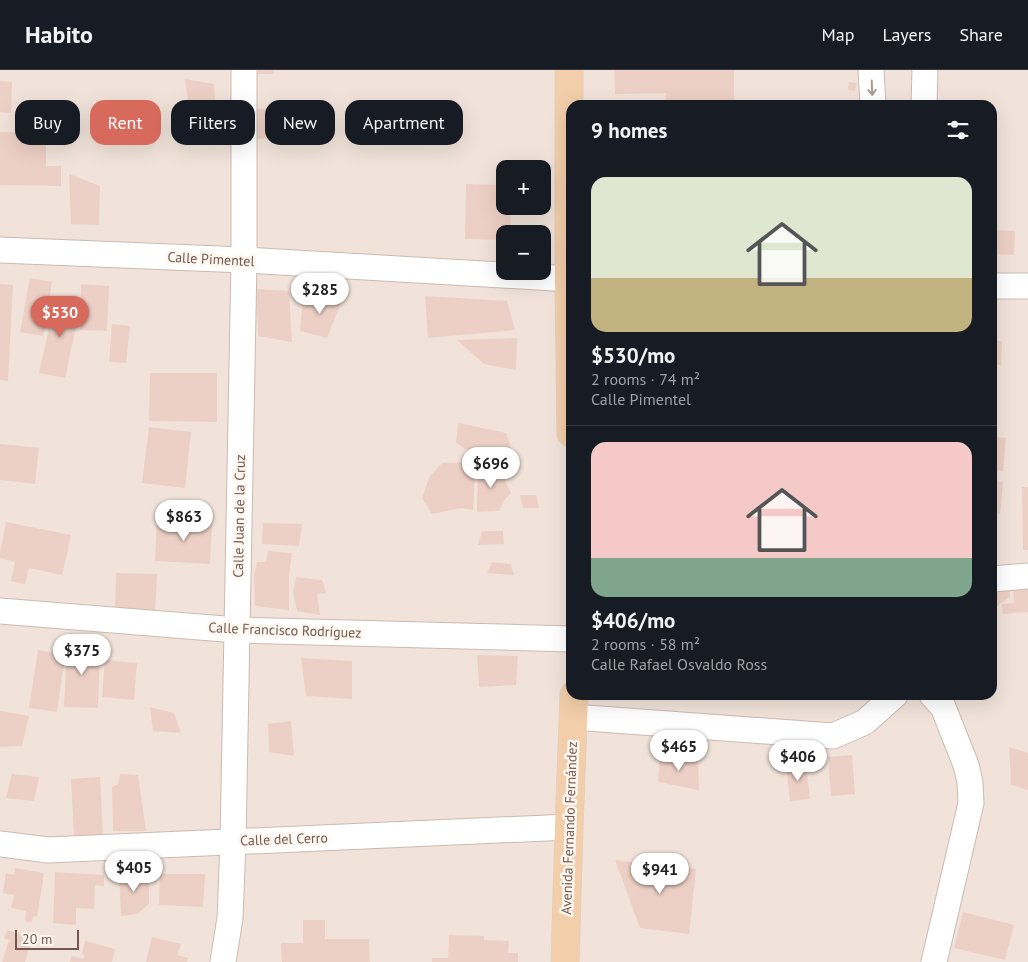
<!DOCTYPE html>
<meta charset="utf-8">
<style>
:root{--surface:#171b24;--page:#20242c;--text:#f1f3f6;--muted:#9ea1a6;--line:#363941;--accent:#d7695d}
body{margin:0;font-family:"PT Sans",sans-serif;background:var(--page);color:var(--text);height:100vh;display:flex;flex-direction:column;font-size:19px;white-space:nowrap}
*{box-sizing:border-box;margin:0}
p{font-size:16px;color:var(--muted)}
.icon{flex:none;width:28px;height:28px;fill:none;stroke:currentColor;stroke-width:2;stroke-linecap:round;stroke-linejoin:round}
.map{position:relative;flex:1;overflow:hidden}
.drawer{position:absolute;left:566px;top:30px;width:431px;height:600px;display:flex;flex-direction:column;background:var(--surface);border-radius:15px;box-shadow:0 5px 20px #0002}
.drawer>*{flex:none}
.guide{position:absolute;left:15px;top:30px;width:475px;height:45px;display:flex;gap:10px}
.buttons{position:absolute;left:496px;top:90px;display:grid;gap:10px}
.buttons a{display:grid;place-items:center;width:55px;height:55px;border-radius:10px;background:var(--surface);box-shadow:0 5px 20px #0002;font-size:25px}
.scale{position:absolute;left:15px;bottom:12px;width:64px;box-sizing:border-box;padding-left:5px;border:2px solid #735850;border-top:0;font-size:14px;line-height:18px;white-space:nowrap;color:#735850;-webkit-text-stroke:4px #fdf7f0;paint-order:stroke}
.price{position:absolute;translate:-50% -42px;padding:0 11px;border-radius:18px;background:#fff;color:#222;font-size:16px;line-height:32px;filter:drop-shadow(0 1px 2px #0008)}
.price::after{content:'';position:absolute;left:50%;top:30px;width:15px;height:11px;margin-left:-8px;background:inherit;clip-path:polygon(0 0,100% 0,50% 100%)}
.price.current{background:var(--accent);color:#fff}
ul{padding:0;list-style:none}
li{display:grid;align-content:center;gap:10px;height:265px;padding:0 25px}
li+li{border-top:1px solid var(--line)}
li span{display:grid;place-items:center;height:155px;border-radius:15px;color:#555}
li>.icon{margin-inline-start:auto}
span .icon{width:90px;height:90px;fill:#fffc;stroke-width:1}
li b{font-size:21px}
h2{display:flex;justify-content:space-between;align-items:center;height:60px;padding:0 25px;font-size:21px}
.tag{padding:0 18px;border-radius:15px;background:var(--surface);box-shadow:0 5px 20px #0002;font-size:18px;line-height:45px}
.tag.current{background:var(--accent);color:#fff}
header{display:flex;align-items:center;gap:30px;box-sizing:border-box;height:70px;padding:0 25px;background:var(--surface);border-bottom:1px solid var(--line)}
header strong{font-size:24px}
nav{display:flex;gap:28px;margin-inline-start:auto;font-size:18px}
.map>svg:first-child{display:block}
</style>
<header>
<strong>Habito</strong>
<nav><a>Map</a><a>Layers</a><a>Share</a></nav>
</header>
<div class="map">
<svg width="1028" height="892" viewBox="0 0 1028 892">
<rect width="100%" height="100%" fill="#fbf2ea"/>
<path fill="#f1e3d9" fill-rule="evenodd" d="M 0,0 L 1028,0 L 1028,892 L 0,892 ZM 571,35 L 992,35 L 992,625 L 571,625 ZM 505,99 L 542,99 L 542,136 L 505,136 ZM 505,164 L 542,164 L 542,201 L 505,201 Z"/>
<g fill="#edd0c5">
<rect x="258" y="0" width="16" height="4"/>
<path d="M 614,0 L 734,0 L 734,35 L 666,35 L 666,23 L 615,24 Z"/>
<path d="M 185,9 L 214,14 L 216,50 L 190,46 Z"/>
<path d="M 0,11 L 12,12 L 11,43 L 0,42 Z"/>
<path d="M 849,12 L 857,13 L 855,21 L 848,20 Z"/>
<path d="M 257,39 L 300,39 L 310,67 L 256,69 Z"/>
<path d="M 0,62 L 46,63 L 46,96 L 61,96 L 61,116 L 0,115 Z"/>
<path d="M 69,104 L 100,116 L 99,155 L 71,154 Z"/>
<path d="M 466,114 L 505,115 L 505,136 L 511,136 L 510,164 L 505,164 L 505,170 L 465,169 Z"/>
<path d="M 992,160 L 1015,161 L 1014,185 L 992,184 Z"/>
<path d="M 30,208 L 52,212 L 43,266 L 20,262 Z"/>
<path d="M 0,214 L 13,215 L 8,311 L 0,310 Z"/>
<path d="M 81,214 L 109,216 L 107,261 L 80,260 Z"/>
<path d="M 256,219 L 289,221 L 292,272 L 258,266 Z"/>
<path d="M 344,225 L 327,268 L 300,261 L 303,228 Z"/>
<path d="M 56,226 L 71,229 L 70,236 L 80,237 L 65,308 L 39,303 Z"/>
<path d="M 425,226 L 507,231 L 515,260 L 428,268 Z"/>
<path d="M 112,254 L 130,256 L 126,293 L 109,292 Z"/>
<path d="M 517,268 L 516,300 L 484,294 L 457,270 Z"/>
<path d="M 992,271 L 1002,271 L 1001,295 L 992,295 Z"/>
<path d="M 150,303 L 217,303 L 217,352 L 149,351 Z"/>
<path d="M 458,353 L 506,363 L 516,393 L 486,392 L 456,373 Z"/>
<path d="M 149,357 L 191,362 L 185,418 L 142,413 Z"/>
<path d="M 992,367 L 1006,368 L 1003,401 L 992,400 Z"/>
<path d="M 0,374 L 39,378 L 35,414 L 0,410 Z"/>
<path d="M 476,392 L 473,440 L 461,438 L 432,444 L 422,428 L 430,406 L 442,393 Z"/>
<path d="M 503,396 L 505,411 L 511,423 L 505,429 L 499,441 L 477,442 L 478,397 Z"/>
<path d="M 992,411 L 1003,412 L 1000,444 L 992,443 Z"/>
<path d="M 1022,417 L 1028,417 L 1028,480 L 1023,480 Z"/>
<path d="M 520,425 L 536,425 L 539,438 L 523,438 Z"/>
<path d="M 157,450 L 212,453 L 210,494 L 155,491 Z"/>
<path d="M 6,452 L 71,465 L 62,505 L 29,498 L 25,514 L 11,511 L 15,492 L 0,488 L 0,483 Z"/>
<path d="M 263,453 L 302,454 L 299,476 L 262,474 Z"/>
<path d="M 482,461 L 503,461 L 504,474 L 478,475 Z"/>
<path d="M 268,481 L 292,483 L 289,505 L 289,540 L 255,536 L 254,505 L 257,492 L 266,492 Z"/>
<path d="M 492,492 L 511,494 L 514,505 L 487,503 Z"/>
<path d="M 116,503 L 157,504 L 155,545 L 115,543 Z"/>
<path d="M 296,507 L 322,510 L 326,523 L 317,524 L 320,545 L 297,541 L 293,523 Z"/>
<path d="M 992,514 L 1010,514 L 1010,527 L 999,534 L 999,536 L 992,536 Z"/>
<path d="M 1028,519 L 1028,542 L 1003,544 L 1002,534 L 1014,533 L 1013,520 Z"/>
<path d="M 67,573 L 100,574 L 98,638 L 64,637 Z"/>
<path d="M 38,580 L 65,585 L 57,642 L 29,638 Z"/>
<path d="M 477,585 L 518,586 L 516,615 L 479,617 Z"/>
<path d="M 301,588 L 352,591 L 352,629 L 306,626 Z"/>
<path d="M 105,590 L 137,593 L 134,630 L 102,627 Z"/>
<path d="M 150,637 L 174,643 L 181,663 L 153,661 Z"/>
<path d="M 0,641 L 29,646 L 22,676 L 0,677 Z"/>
<path d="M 291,651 L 294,686 L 269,682 L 268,654 Z"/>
<path d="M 1009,677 L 1028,683 L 1028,720 L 1011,715 Z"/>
<path d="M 852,685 L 855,724 L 831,726 L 828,687 Z"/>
<path d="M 660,686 L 698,689 L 699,720 L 658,712 Z"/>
<path d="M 806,692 L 810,729 L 790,731 L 786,694 Z"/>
<path d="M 12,704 L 39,707 L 34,731 L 6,728 Z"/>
<path d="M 120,704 L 138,705 L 146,761 L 113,761 L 112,717 L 118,714 Z"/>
<path d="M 100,707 L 103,765 L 74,766 L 71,709 Z"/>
<path d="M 615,790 L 696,799 L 689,864 L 640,858 Z"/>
<path d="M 15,798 L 44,803 L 37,847 L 33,846 L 32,852 L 25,851 L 26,841 L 11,838 L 14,825 L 3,823 L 6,803 L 14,805 Z"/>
<path d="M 55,802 L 104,805 L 104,816 L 95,815 L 94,839 L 76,838 L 76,855 L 53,853 Z"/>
<path d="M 119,802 L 149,805 L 149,834 L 137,844 L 121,846 Z"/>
<path d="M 160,804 L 205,804 L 203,837 L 159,835 Z"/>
<path d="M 963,842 L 1014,855 L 1005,890 L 954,878 Z"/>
<path d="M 303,850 L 325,850 L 325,869 L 369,869 L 370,892 L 282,892 L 281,873 L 303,873 Z"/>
<path d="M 7,860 L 32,868 L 25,892 L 2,892 L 9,870 L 4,869 Z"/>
<path d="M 449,865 L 484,866 L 484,870 L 509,871 L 508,883 L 518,883 L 518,892 L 432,892 L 432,888 L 448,888 Z"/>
<path d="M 152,867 L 181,874 L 177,885 L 188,888 L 187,892 L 146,892 Z"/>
<path d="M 85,871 L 115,879 L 112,892 L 70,892 L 71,886 L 84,889 L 84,885 L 82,884 Z"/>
</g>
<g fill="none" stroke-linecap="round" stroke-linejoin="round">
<g stroke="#ccbab1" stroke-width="27">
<g id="street">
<path d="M 871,0 L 873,35"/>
<path d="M 924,35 L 925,0"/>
<path d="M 0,180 L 244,190 L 571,209"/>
<path d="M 992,216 L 1028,216"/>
<path d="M 992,509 L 1028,506"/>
<path d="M 0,541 L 237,560 L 571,569"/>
<path d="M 932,625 L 943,637 L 966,695 L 970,712 L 971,733 L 934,892"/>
<path d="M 573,647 L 833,666 L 865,652 L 895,625"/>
<path d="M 0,774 L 48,780 L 569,757"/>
<path d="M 223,892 L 230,848 L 233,771 L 244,190 L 244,0"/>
</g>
</g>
<g stroke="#d8d0ce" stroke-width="29">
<g id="primary">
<path d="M 569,0 L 569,209 L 571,363"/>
<path d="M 565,892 L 569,757 L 574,625"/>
</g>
</g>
<use href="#street" stroke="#fff" stroke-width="25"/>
<use href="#primary" stroke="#f2ceaa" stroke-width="28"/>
</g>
<defs><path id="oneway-shaft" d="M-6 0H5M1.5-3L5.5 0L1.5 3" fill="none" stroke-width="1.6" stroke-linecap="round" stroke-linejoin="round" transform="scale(1.25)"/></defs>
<use stroke="#ab9b96" href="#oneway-shaft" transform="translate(872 18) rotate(88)"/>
<g text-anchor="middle" stroke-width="5" stroke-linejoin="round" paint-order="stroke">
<g font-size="14" fill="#735850" stroke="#fdf7f0">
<text transform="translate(211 189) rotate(3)" y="5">Calle Pimentel</text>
<text transform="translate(239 446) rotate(-89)" y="5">Calle Juan de la Cruz</text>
<text transform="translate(285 560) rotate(2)" y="5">Calle Francisco Rodríguez</text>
<text transform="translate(569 758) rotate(-88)" y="5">Avenida Fernando Fernández</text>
<text transform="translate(284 769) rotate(-2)" y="5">Calle del Cerro</text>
</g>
</g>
</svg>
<div class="buttons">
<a>+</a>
<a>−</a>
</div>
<div class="scale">20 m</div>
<b class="price" style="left:320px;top:245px">$285</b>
<b class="price current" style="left:60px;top:268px">$530</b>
<b class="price" style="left:491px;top:419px">$696</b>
<b class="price" style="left:184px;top:472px">$863</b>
<b class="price" style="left:82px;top:606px">$375</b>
<b class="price" style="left:679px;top:702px">$465</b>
<b class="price" style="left:798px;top:712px">$406</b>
<b class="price" style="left:134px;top:823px">$405</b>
<b class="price" style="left:660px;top:825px">$941</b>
<div class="guide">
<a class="tag">Buy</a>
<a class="tag current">Rent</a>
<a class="tag">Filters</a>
<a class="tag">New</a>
<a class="tag">Apartment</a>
</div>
<section class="drawer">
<h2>9 homes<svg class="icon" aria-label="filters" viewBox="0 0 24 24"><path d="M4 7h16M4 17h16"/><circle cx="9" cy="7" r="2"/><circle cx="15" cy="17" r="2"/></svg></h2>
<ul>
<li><span style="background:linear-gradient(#dfe7d0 65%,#c2b280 0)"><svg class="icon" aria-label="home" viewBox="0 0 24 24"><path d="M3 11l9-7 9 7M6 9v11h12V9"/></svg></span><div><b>$530/mo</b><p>2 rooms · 74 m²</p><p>Calle Pimentel</p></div></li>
<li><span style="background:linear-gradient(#f6c9c9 75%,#7fa58c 0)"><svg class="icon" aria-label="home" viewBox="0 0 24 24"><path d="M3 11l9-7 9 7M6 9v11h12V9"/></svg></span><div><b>$406/mo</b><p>2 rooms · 58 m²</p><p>Calle Rafael Osvaldo Ross</p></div></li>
</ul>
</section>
</div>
